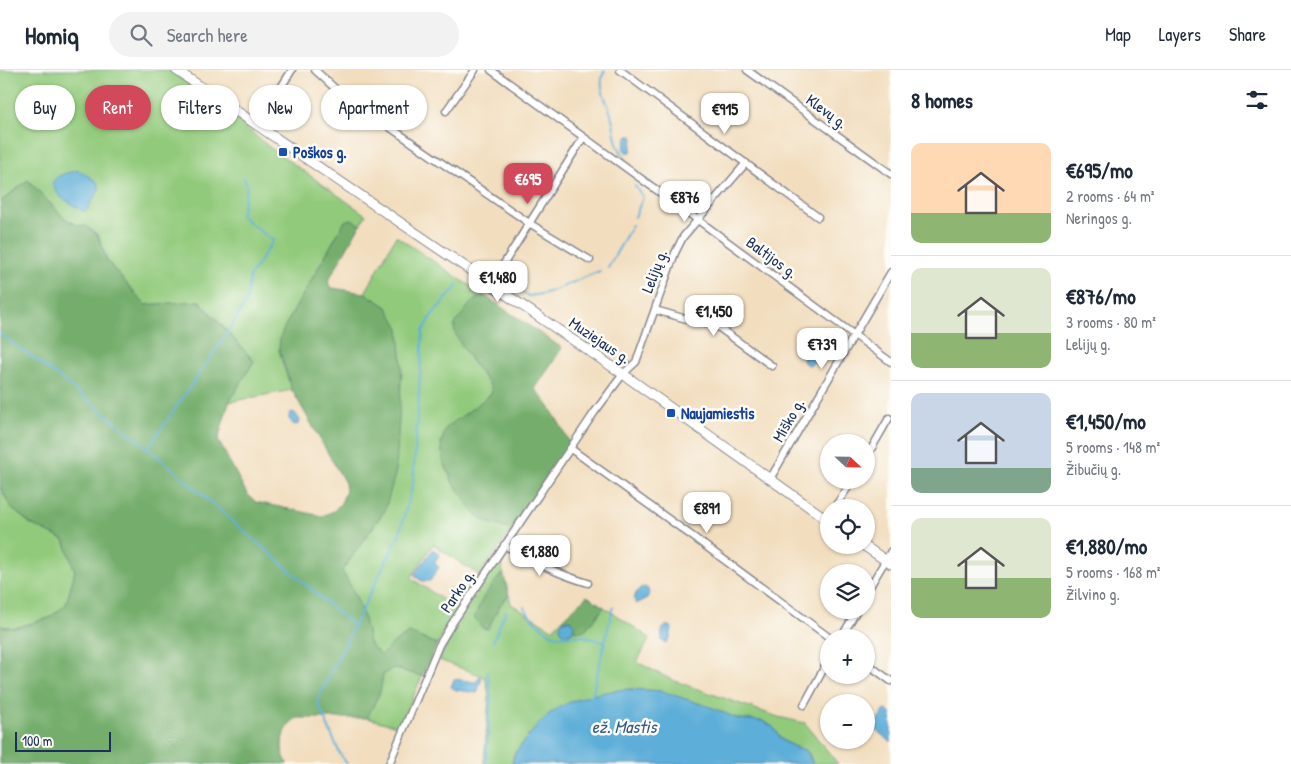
<!DOCTYPE html>
<meta charset="utf-8">
<style>
:root{--surface:#fff;--page:#f2f2f3;--text:#1f2937;--muted:#747a83;--line:#e0e1e3;--accent:#d1495b}
body{margin:0;font-family:"Patrick Hand",sans-serif;background:var(--page);color:var(--text);height:100vh;display:flex;flex-direction:column;font-size:19px;white-space:nowrap}
*{box-sizing:border-box;margin:0}
p{font-size:16px;color:var(--muted)}
.icon{flex:none;width:28px;height:28px;fill:none;stroke:currentColor;stroke-width:2;stroke-linecap:round;stroke-linejoin:round}
.map{position:relative;flex:1;overflow:hidden}
.details{display:flex;flex-direction:column;background:var(--surface);width:400px}
.details>*{flex:none}
.banner{position:absolute;left:15px;top:15px;width:475px;height:45px;display:flex;gap:10px}
.needle{width:32px;rotate:112deg}
.controls{position:absolute;left:820px;top:364px;display:grid;gap:10px}
.controls a{display:grid;place-items:center;width:55px;height:55px;border-radius:50%;background:var(--surface);box-shadow:0 1px 4px #0004;font-size:25px}
.scale{position:absolute;left:15px;bottom:12px;width:96px;box-sizing:border-box;padding-left:5px;border:2px solid #1b2f5e;border-top:0;font-size:14px;line-height:18px;white-space:nowrap;color:#1b2f5e;-webkit-text-stroke:4px #fdfcf7;paint-order:stroke}
.price{position:absolute;translate:-50% -42px;padding:0 11px;border-radius:10px;background:#fff;color:#222;font-size:16px;line-height:32px;filter:drop-shadow(0 1px 2px #0008)}
.price::after{content:'';position:absolute;left:50%;top:30px;width:15px;height:11px;margin-left:-8px;background:inherit;clip-path:polygon(0 0,100% 0,50% 100%)}
.price.on{background:var(--accent);color:#fff}
ul{padding:0;list-style:none}
li{display:flex;align-items:center;gap:15px;height:125px;padding:0 20px}
li+li{border-top:1px solid var(--line)}
li span{display:grid;place-items:center;flex:none;width:140px;height:100px;border-radius:10px;color:#555}
li>.icon{margin-inline-start:auto}
span .icon{width:60px;height:60px;fill:#fffc;stroke-width:1}
li b{font-size:21px}
h2{display:flex;justify-content:space-between;align-items:center;height:60px;padding:0 20px;font-size:21px}
.chip{padding:0 18px;border-radius:22px;background:var(--surface);box-shadow:0 1px 4px #0004;font-size:18px;line-height:45px}
.chip.on{background:var(--accent);color:#fff}
header{display:flex;align-items:center;gap:30px;box-sizing:border-box;height:70px;padding:0 25px;background:var(--surface);border-bottom:1px solid var(--line)}
header strong{font-size:24px}
nav{display:flex;gap:28px;margin-inline-start:auto;font-size:18px}
.search{width:350px;height:45px;background:var(--page);display:flex;align-items:center;gap:12px;box-sizing:border-box;padding:0 18px;border-radius:28px;color:var(--muted);font-size:19px}
main{display:flex;flex:1;min-height:0}
.map>svg:first-child{display:block}
</style>
<header>
<strong>Homiq</strong>
<div class="search"><svg class="icon" aria-label="search" viewBox="0 0 24 24"><circle cx="10" cy="10" r="6"/><path d="M15 15l6 6"/></svg>Search here</div>
<nav><a>Map</a><a>Layers</a><a>Share</a></nav>
</header>
<main>
<div class="map">
<svg width="891" height="694" viewBox="0 0 891 694">
<rect width="100%" height="100%" fill="#fdfcf7"/>
<filter id="ink" filterUnits="userSpaceOnUse"><feTurbulence type="fractalNoise" baseFrequency=".02" numOctaves="2"/><feDisplacementMap in="SourceGraphic" scale="10" xChannelSelector="R" yChannelSelector="G"/><feConvolveMatrix kernelMatrix="1 2 1 2 8 2 1 2 1" color-interpolation-filters="sRGB"/></filter>
<filter id="wash" filterUnits="userSpaceOnUse"><feTurbulence type="fractalNoise" baseFrequency=".0096" numOctaves="4" result="noise"/><feDisplacementMap in="SourceGraphic" scale="20" xChannelSelector="R" yChannelSelector="G"/><feGaussianBlur stdDeviation="1.12" result="paint"/><feColorMatrix in="noise" values="0 0 0 0 0 0 0 0 0 0 0 0 0 0 0 0 0 1.4 0 .05"/><feComposite in="paint" operator="in"/></filter>
<g filter="url(#wash)">
<rect width="100%" height="100%" fill="#f2debf"/>
<g fill="#92ca7c" stroke="#567c6d">
<path d="M 0,0 L 169,0 L 242,49 L 240,53 L 268,76 L 366,145 L 360,155 L 352,150 L 345,151 L 285,256 C 274,281 284,296 292,320 L 229,332 L 254,291 L 200,231 L 145,235 L 107,191 L 98,165 L 86,156 L 77,155 L 64,148 L 28,110 L 0,132 Z"/>
<path d="M 396,166 L 485,226 L 476,229 L 470,289 L 491,317 L 492,322 L 441,372 L 443,390 L 453,413 L 502,457 L 511,460 L 480,506 L 433,474 L 411,508 L 458,540 L 437,574 L 393,573 L 381,585 L 369,574 C 365,545 357,526 342,501 L 385,440 L 387,237 L 365,223 Z"/>
<path d="M 0,416 L 11,438 L 31,454 L 64,470 L 75,501 L 66,535 L 49,548 L 15,558 L 0,556 Z"/>
<path d="M 499,490 L 503,502 L 497,510 L 488,558 L 500,535 L 509,525 L 511,534 L 552,559 L 563,549 L 564,550 L 561,554 L 572,563 L 573,559 L 577,562 L 594,551 L 604,537 L 650,568 L 637,592 L 672,610 L 778,647 L 805,653 L 838,694 L 813,694 L 809,683 L 782,670 L 773,657 L 763,651 L 739,649 L 662,621 L 630,619 L 592,626 L 550,643 L 522,674 L 514,684 L 512,694 L 484,694 L 489,626 L 485,607 L 439,590 L 463,543 Z"/>
<path d="M 392,598 L 422,606 L 400,657 L 367,648 L 380,622 L 383,605 Z"/>
</g>
<g fill="#75ae6c" stroke="#486e65">
<path d="M 28,110 L 64,148 L 77,155 L 86,156 L 98,166 L 107,191 L 145,235 L 199,231 L 254,291 L 229,332 L 218,370 L 247,424 L 256,432 L 322,446 L 334,441 L 341,433 L 346,421 L 345,413 L 292,320 L 279,280 L 280,268 L 285,256 L 345,151 L 352,149 L 360,155 L 328,211 L 329,215 L 332,218 L 365,223 L 387,237 L 399,258 L 402,296 L 396,401 L 385,440 L 342,501 C 357,526 365,545 369,573 L 381,585 L 393,573 L 409,563 L 437,574 L 422,606 L 393,598 L 383,605 L 380,622 L 367,648 L 297,648 C 294,650 290,653 288,656 C 280,666 280,686 289,694 L 0,694 L 0,556 L 15,558 L 49,548 L 66,535 L 75,501 L 64,470 L 31,454 L 11,438 L 0,416 L 0,132 Z"/>
<path d="M 485,226 L 562,278 L 535,319 C 550,336 560,353 570,374 L 511,460 L 487,452 L 475,444 L 453,413 L 443,390 L 441,372 L 446,358 L 489,326 L 492,322 L 491,317 C 483,306 454,269 454,258 C 455,252 460,247 464,242 C 470,233 475,229 485,226 Z"/>
<path d="M 503,502 L 509,525 L 500,535 L 488,559 L 482,558 L 474,548 L 484,526 Z"/>
<path d="M 587,526 L 604,537 L 585,560 L 577,562 L 573,559 L 573,554 L 570,550 L 564,550 L 563,549 Z"/>
</g>
<g fill="#5daed8" stroke="#3c6e9b">
<path d="M 628,66 L 632,66 L 633,69 L 631,82 L 626,82 L 624,80 L 625,73 Z"/>
<path d="M 79,100 L 96,111 L 99,115 L 99,120 L 86,141 L 83,141 L 59,126 L 52,114 C 56,103 69,103 79,100 Z"/>
<circle cx="809" cy="289" r="6"/>
<path d="M 291,342 L 295,343 L 300,350 L 299,354 L 294,355 L 289,349 L 289,345 Z"/>
<path d="M 433,479 L 440,484 L 434,493 L 439,497 L 430,511 L 422,511 L 416,507 L 415,504 Z"/>
<path d="M 645,517 L 648,519 L 649,525 L 646,529 L 636,534 C 632,529 636,522 640,518 Z"/>
<circle cx="567" cy="557" r="7"/>
<path d="M 666,556 L 670,556 L 672,558 L 670,568 L 666,573 L 662,571 C 661,565 661,559 666,556 Z"/>
<path d="M 480,606 L 482,608 L 477,623 L 456,620 L 451,617 L 454,609 L 476,612 Z"/>
<path d="M 630,619 L 662,621 L 713,638 L 738,649 L 763,651 L 773,657 L 782,670 L 798,679 L 806,680 L 813,694 L 512,694 C 514,682 522,674 530,664 C 536,657 543,648 552,642 C 573,627 604,621 630,619 Z"/>
<path d="M 884,640 L 888,641 L 891,644 L 891,672 L 873,658 Z"/>
</g>
<g fill="none" stroke-linecap="round" stroke-linejoin="round">
<g stroke="#5daed8" stroke-width="2">
<path d="M 605,0 C 597,15 605,27 610,41 C 614,52 614,65 618,76 C 620,80 623,85 626,89"/>
<path d="M 244,107 L 247,116 L 241,146 L 273,171 L 250,206 L 246,232 L 224,268 L 148,378 L 355,557"/>
<path d="M 635,147 L 643,127 L 635,116"/>
<path d="M 608,198 L 632,155"/>
<path d="M 503,208 L 528,226 C 554,224 575,210 600,201"/>
<path d="M 0,264 L 55,304 L 148,378"/>
<path d="M 524,537 L 533,550 L 551,564 L 557,566 L 584,566 L 606,573"/>
<path d="M 493,571 L 506,541"/>
<path d="M 592,626 L 613,537"/>
<path d="M 347,694 L 340,684 L 317,631 L 399,465 L 413,413 L 423,261 L 432,245 L 458,215"/>
<path d="M 486,694 L 491,626 L 487,601"/>
</g>
</g>
</g>
<g filter="url(#ink)">
<g fill="none" stroke-linecap="round" stroke-linejoin="round">
<g stroke="#86868e" stroke-width="9">
<g id="street">
<path d="M 315,0 L 340,23 L 529,153 L 590,190"/>
<path d="M 491,0 L 698,150 L 891,292"/>
<path d="M 620,0 L 818,147"/>
<path d="M 747,0 L 891,104"/>
<path d="M 446,41 L 475,0"/>
<path d="M 257,55 L 292,0"/>
<path d="M 491,214 L 583,68"/>
<path d="M 655,240 L 690,250 L 714,254 L 772,296"/>
<path d="M 571,379 L 692,466 L 830,568"/>
<path d="M 866,388 L 889,348"/>
<path d="M 770,409 L 891,202"/>
<path d="M 834,438 L 853,410"/>
<path d="M 504,475 C 534,492 555,503 588,513"/>
<path d="M 866,523 L 891,481"/>
<path d="M 841,568 L 857,540"/>
<path d="M 866,593 L 891,611"/>
<path d="M 804,635 L 829,589"/>
<path d="M 389,694 L 439,575 L 451,555 L 594,343 L 623,304 L 636,292 L 675,183 L 683,167 L 746,93"/>
</g>
</g>
<g stroke="#86868e" stroke-width="11">
<g id="secondary">
<path d="M 176,0 L 623,304 L 829,451"/>
<path d="M 863,475 L 891,494"/>
</g>
</g>
<use href="#street" stroke="#fff" stroke-width="6"/>
<use href="#secondary" stroke="#fff" stroke-width="9"/>
</g>
</g>
<g fill="#1a4fb4" stroke="#fdfcf7" stroke-width="2">
<rect x="278" y="77" width="10" height="10" rx="2.5"/>
<rect x="666" y="338" width="10" height="10" rx="2.5"/>
</g>
<g text-anchor="middle" stroke-width="5" stroke-linejoin="round" paint-order="stroke">
<g font-size="16" fill="#1b2f5e" stroke="#fdfcf7">
<text transform="translate(827 41) rotate(36)" y="6">Klevų g.</text>
<text transform="translate(772 187) rotate(36)" y="6">Baltijos g.</text>
<text transform="translate(654 201) rotate(-69)" y="6">Lelijų g.</text>
<text transform="translate(600 270) rotate(34)" y="6">Muziejaus g.</text>
<text transform="translate(788 350) rotate(-60)" y="6">Miško g.</text>
<text transform="translate(457 521) rotate(-56)" y="6">Parko g.</text>
</g>
<g font-size="16" font-weight="bold" fill="#164399" stroke="#fdfcf7" text-anchor="start">
<text x="293" y="88">Poškos g.</text>
<text x="681" y="349">Naujamiestis</text>
</g>
<g font-size="18" font-style="italic" fill="#325b89" stroke="#fdfcf7">
<text x="624" y="663">ež. Mastis</text>
</g>
</g>
</svg>
<div class="controls">
<a><svg class="needle" viewBox="-14 -14 28 28"><path d="M0-13l5 13h-10z" fill="#e53935"/><path d="M0 13l5-13h-10z" fill="#747a83"/></svg></a>
<a><svg class="icon" aria-label="locate" viewBox="0 0 24 24"><circle cx="12" cy="12" r="6"/><path d="M12 2v4M12 18v4M2 12h4M18 12h4"/></svg></a>
<a><svg class="icon" aria-label="layers" viewBox="0 0 24 24"><path d="M12 4l9 5-9 5-9-5zM3 14l9 5 9-5"/></svg></a>
<a>+</a>
<a>−</a>
</div>
<div class="scale">100 m</div>
<b class="price" style="left:725px;top:65px">€915</b>
<b class="price on" style="left:528px;top:135px">€695</b>
<b class="price" style="left:685px;top:153px">€876</b>
<b class="price" style="left:498px;top:233px">€1,480</b>
<b class="price" style="left:714px;top:267px">€1,450</b>
<b class="price" style="left:822px;top:300px">€739</b>
<b class="price" style="left:707px;top:464px">€891</b>
<b class="price" style="left:540px;top:507px">€1,880</b>
<div class="banner">
<a class="chip">Buy</a>
<a class="chip on">Rent</a>
<a class="chip">Filters</a>
<a class="chip">New</a>
<a class="chip">Apartment</a>
</div>
</div>
<section class="details">
<h2>8 homes<svg class="icon" aria-label="filters" viewBox="0 0 24 24"><path d="M4 7h16M4 17h16"/><circle cx="9" cy="7" r="2"/><circle cx="15" cy="17" r="2"/></svg></h2>
<ul>
<li><span style="background:linear-gradient(#ffd9b3 70%,#8fb573 0)"><svg class="icon" aria-label="home" viewBox="0 0 24 24"><path d="M3 11l9-7 9 7M6 9v11h12V9"/></svg></span><div><b>€695/mo</b><p>2 rooms · 64 m²</p><p>Neringos g.</p></div></li>
<li><span style="background:linear-gradient(#dfe7d0 65%,#8fb573 0)"><svg class="icon" aria-label="home" viewBox="0 0 24 24"><path d="M3 11l9-7 9 7M6 9v11h12V9"/></svg></span><div><b>€876/mo</b><p>3 rooms · 80 m²</p><p>Lelijų g.</p></div></li>
<li><span style="background:linear-gradient(#c9d6e8 75%,#7fa58c 0)"><svg class="icon" aria-label="home" viewBox="0 0 24 24"><path d="M3 11l9-7 9 7M6 9v11h12V9"/></svg></span><div><b>€1,450/mo</b><p>5 rooms · 148 m²</p><p>Žibučių g.</p></div></li>
<li><span style="background:linear-gradient(#dfe7d0 60%,#8fb573 0)"><svg class="icon" aria-label="home" viewBox="0 0 24 24"><path d="M3 11l9-7 9 7M6 9v11h12V9"/></svg></span><div><b>€1,880/mo</b><p>5 rooms · 168 m²</p><p>Žilvino g.</p></div></li>
</ul>
</section>
</main>
